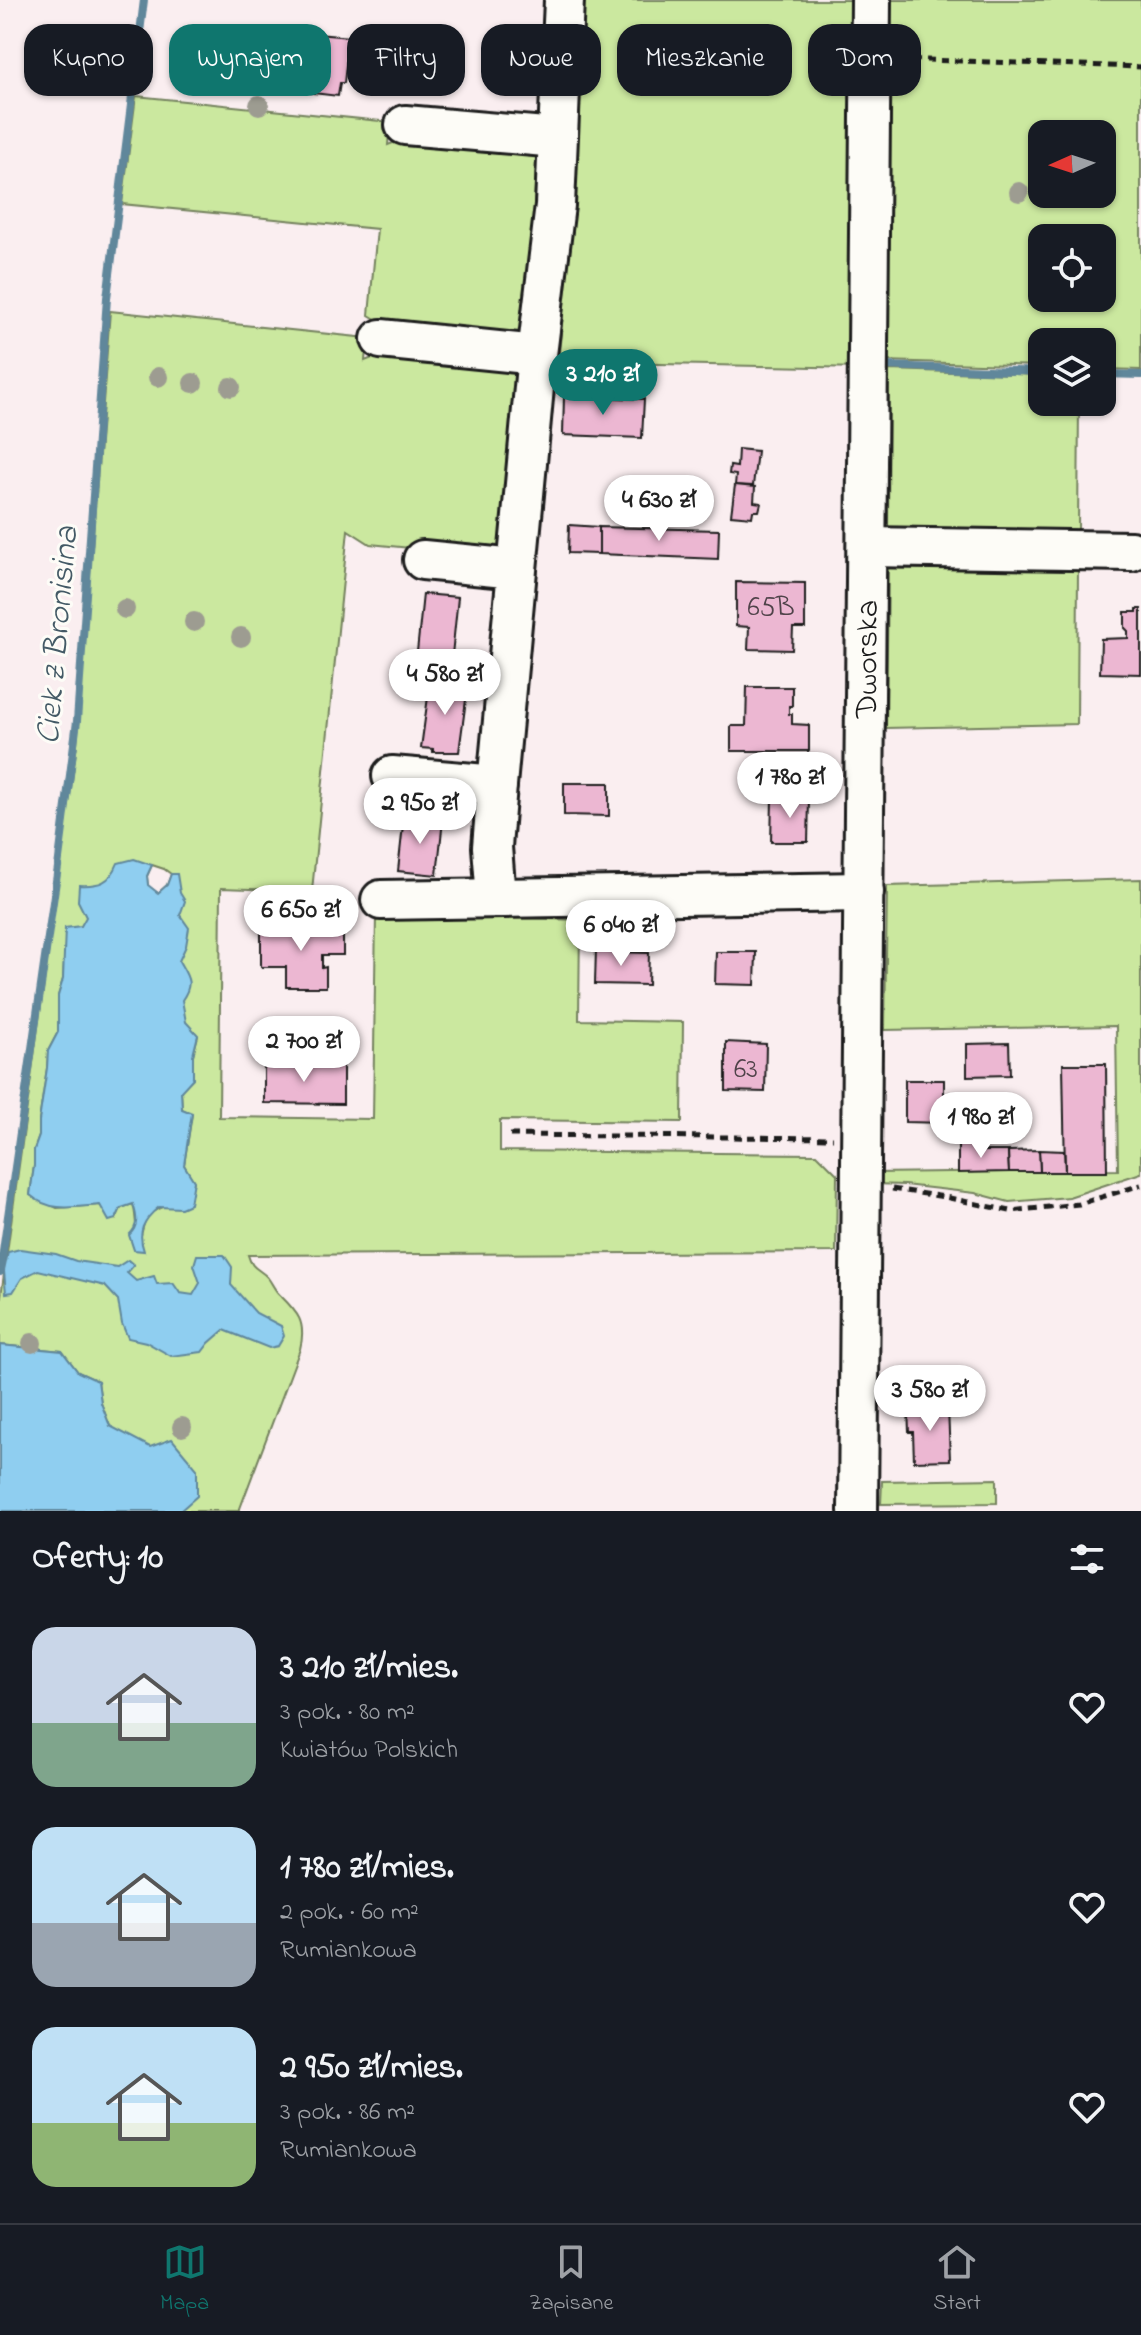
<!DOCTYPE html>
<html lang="pl">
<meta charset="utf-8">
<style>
:root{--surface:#171b24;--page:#20242c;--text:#f1f3f6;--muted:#9ea1a6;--line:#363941;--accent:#0f766e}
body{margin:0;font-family:"Indie Flower",sans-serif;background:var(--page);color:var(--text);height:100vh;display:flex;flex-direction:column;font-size:30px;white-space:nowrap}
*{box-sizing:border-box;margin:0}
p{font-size:26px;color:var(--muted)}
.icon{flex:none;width:44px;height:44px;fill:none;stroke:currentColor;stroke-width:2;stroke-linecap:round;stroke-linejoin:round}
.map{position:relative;height:1511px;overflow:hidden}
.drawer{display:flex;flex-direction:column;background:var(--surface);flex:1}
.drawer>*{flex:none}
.banner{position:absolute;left:24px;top:24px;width:1094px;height:72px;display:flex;gap:16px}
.needle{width:52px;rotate:267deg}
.controls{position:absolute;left:1028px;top:120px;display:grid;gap:16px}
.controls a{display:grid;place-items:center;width:88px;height:88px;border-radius:16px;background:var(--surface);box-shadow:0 2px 6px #0004;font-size:40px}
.price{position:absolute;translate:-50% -68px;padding:0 18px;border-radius:28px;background:#fff;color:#222;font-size:26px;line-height:52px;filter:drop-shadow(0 2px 4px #0008)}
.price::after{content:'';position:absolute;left:50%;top:48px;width:24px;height:18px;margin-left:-12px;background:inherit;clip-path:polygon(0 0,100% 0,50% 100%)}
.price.active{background:var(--accent);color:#fff}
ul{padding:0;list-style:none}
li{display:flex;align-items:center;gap:24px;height:200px;padding:0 32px}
li span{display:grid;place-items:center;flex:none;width:224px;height:160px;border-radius:24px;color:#555}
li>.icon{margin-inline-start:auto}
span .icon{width:96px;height:96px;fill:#fffc;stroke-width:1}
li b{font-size:34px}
h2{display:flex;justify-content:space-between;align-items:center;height:96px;padding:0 32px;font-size:34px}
.tag{padding:0 28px;border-radius:24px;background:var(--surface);box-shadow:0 2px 6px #0004;font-size:28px;line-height:72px}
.tag.active{background:var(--accent);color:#fff}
.menu{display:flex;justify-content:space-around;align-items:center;height:112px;border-top:2px solid var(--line);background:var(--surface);font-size:22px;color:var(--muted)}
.menu a{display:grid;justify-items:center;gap:4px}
.menu .active{color:var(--accent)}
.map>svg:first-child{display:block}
</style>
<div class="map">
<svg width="1141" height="1511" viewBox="0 0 1141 1511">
<rect width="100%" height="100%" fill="#faeef0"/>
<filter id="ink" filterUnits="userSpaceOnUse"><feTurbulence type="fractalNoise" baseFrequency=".0125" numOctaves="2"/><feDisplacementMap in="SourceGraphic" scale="16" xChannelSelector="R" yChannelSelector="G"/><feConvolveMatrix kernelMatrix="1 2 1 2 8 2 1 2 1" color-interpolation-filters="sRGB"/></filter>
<g filter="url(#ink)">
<g fill="#cbe89f" stroke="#74825e" stroke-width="2" fill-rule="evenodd">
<path d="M 579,0 L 862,0 L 862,368 L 558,362 L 572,228 Z"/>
<path d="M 883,0 L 1141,0 L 1141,370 L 1102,369 L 1102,342 L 1042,342 L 1042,366 L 884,361 ZM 1042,134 L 1102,134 L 1102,194 L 1042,194 ZM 1042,238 L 1102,238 L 1102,298 L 1042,298 Z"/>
<path d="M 136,96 L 390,122 L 388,145 L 411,136 L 537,148 L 532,245 L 523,341 L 392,329 L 369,315 L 377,229 L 122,204 Z"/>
<path d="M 110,311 L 367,338 L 365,361 L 390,351 L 520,364 L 501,557 L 370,544 L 348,530 L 312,891 L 221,888 L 219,1117 L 373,1119 L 376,914 L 580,920 L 579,1020 L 683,1022 L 682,1122 L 500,1120 L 500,1151 L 817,1154 L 837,1174 L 836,1252 L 248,1255 C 252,1270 259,1268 268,1278 C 272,1283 274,1289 279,1294 C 297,1312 307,1321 300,1349 L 239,1511 L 51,1511 L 110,1426 L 101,1403 L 98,1381 L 78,1372 L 62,1351 L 0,1345 L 0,1303 L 77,744 ZM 152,865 L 164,869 L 171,874 L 167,885 L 158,893 L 148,886 L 147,876 ZM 65,944 L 198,1036 L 193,1055 L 193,1078 L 181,1090 L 182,1109 L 192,1114 L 184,1165 L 194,1182 C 186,1209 163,1200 149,1215 C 143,1221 142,1232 140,1240 C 134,1228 137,1217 133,1204 L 121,1208 L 116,1219 L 100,1205 L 57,1208 L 30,1195 L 34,1166 L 34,1150 L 39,1136 L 39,1121 L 47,1068 L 48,1051 L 58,1032 L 58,996 L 63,979 Z"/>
<path d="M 889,370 L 1042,375 L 1042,402 L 1079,402 L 1078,531 L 888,529 Z"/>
<path d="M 888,568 L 1078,569 L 1077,724 L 886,728 Z"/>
<path d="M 1141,879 L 1141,1173 L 1069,1197 L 1009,1202 L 975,1193 L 904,1185 L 874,1184 L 873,1173 L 1118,1170 L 1116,1026 L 885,1030 L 887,886 Z"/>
<path d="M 997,1479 L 997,1503 L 881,1504 L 882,1481 Z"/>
</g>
<g fill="#8fcef0" stroke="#61879b" stroke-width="2">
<path d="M 134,859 L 152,865 L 147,876 L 148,885 L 158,893 L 167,885 L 171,874 L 177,874 L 180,893 L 185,901 L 180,915 L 189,928 L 186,946 L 179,961 C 188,977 194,983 182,1000 L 186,1022 L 198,1035 L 193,1055 L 193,1078 L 181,1091 L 182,1109 L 192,1113 L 184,1165 L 194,1181 L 190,1204 L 181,1208 L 159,1207 C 143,1220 137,1232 144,1251 L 134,1250 L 129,1235 C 139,1226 137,1216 133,1204 L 121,1208 L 116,1219 L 109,1221 L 100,1205 C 74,1207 51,1213 30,1195 L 34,1166 L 34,1150 L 39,1136 L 39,1121 L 47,1068 L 48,1051 L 58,1032 L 58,996 L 63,979 L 65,928 L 81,926 L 86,917 L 78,901 L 79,885 C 99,886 110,883 118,863 Z"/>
<path d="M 20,1249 L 56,1254 L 76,1261 L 117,1267 L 128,1260 L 134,1265 L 127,1273 L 136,1281 L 154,1276 L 157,1284 L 173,1283 L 180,1293 L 193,1295 L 200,1283 L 194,1265 L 197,1255 L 224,1255 L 232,1267 L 231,1285 L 256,1313 L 281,1326 L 284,1336 L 278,1346 L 269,1348 L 224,1330 L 209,1343 L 202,1352 L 171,1356 L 146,1342 L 128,1338 L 122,1324 L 118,1300 L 105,1286 L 38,1270 L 22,1278 L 13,1292 L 6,1293 L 4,1271 L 8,1252 Z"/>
<path d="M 0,1345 L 62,1351 L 78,1372 L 98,1381 L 101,1403 L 110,1426 L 150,1447 L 172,1439 L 197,1469 L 197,1496 L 180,1511 L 0,1511 Z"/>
</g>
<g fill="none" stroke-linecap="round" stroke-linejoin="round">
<g stroke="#61879b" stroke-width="8">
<path d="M 885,366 L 1042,372"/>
<path d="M 1102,374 L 1141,375"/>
<path d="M 0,1272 L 58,867 L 77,721 L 107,298 L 144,0"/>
</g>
</g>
<g fill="#ecb7d2" stroke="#1c1c1c" stroke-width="2">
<path d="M 306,33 L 349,37 L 344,83 L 340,83 L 338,96 L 305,92 L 306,77 L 301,76 Z"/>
<path d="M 490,37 L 518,39 L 514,85 L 486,82 Z"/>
<path d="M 564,396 L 644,399 L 642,438 L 563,435 Z"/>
<path d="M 738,449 L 757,451 L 753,486 L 735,485 L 736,475 L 729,474 L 730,466 L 737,467 Z"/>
<path d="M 735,485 L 755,487 L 754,502 L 761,503 L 759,511 L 753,511 L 752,517 L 731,515 Z"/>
<path d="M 569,525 L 599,527 L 599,554 L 568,553 Z"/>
<path d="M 599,527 L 719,530 L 718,559 L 599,554 Z"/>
<path d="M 736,582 L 805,583 L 805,628 L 793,628 L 792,650 L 748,649 L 749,627 L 736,626 Z"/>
<path d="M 423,594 L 458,597 L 452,655 L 417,652 Z"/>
<path d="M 1137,609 L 1141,609 L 1141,674 L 1100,673 L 1101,639 L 1128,638 L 1128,631 L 1125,628 L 1125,612 L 1137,612 Z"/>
<path d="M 430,682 L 468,685 L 459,752 L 433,752 L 433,749 L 421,748 Z"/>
<path d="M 747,687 L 792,687 L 792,706 L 789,706 L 789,714 L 792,714 L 792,724 L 809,725 L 809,751 L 731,751 L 731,726 L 746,726 Z"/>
<path d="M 564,783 L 609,783 L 609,816 L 564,815 Z"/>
<path d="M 772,799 L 809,799 L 808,842 L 771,842 Z"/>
<path d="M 404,816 L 443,820 L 437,875 L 398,871 Z"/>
<path d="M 261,927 L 343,928 L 343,955 L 322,955 L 322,968 L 326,967 L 326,987 L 286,987 L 286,967 L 261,967 Z"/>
<path d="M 596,948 L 614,949 L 614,952 L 649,953 L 648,985 L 595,984 Z"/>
<path d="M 716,952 L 756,952 L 755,985 L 715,984 Z"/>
<path d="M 726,1042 L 766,1044 L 765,1092 L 726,1091 Z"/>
<path d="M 1009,1043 L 1010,1075 L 967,1076 L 967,1044 Z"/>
<path d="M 264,1064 L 343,1064 L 343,1104 L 264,1103 Z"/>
<path d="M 1063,1064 L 1106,1064 L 1107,1172 L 1065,1172 Z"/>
<path d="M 905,1080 L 944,1080 L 944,1097 L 954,1097 L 955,1115 L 945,1115 L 945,1123 L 905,1122 Z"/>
<path d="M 980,1144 L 980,1151 L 1008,1151 L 1009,1172 L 958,1173 L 958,1145 Z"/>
<path d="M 1039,1150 L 1064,1151 L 1065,1172 L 1040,1172 Z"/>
<path d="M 1039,1150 L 1040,1172 L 1009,1172 L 1008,1151 Z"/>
<path d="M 948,1407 L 950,1460 L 914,1461 L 913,1432 L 909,1432 L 908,1408 Z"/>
</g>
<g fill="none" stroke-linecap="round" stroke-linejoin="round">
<g stroke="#1c1c1c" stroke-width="44">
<g id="minor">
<path d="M 405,125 L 557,138"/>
<path d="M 381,339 L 537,355"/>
<path d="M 867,547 L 1131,551"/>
<path d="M 423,560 L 516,569"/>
<path d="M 392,776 L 497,785"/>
<path d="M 496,898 L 492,847 L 497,785 L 537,355 L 555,205 L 564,0"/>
<path d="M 381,900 L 864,892"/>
<path id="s1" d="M 858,1511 L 871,0"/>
</g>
</g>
<g stroke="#1c1c1c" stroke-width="5" stroke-dasharray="8 6" stroke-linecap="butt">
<path d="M 898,59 L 1141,67"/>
<path d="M 510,1135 L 833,1138"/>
<path d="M 892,1189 L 945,1197 L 1010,1211 L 1079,1204 L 1141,1185"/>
</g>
<use href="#minor" stroke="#fdfcf7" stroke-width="38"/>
</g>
<g fill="#9d9c91">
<circle cx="259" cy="105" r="10"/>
<circle cx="1019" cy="192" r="10"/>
<circle cx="158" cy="377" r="10"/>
<circle cx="193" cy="383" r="10"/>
<circle cx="231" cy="387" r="10"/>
<circle cx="125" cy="609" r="10"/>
<circle cx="194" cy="622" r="10"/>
<circle cx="241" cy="637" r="10"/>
<circle cx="32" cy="1343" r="10"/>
<circle cx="182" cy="1427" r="10"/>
</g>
</g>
<g text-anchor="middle" stroke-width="6" stroke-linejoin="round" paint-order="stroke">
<g font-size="28" fill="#50434a">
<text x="771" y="615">65B</text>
<text x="746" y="1077">63</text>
</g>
<g font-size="32" fill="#1c1c1c" stroke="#fdfcf7">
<text dy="11" stroke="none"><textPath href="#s1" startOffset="852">Dworska</textPath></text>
</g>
<g font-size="34" font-style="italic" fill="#445a66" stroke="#fdfcf7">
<text transform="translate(55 635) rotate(-85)" y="12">Ciek z Bronisina</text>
</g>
</g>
</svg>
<div class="controls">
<a><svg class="needle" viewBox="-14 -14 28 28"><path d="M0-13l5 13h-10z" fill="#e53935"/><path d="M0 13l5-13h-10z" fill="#9ea1a6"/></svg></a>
<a><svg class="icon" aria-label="locate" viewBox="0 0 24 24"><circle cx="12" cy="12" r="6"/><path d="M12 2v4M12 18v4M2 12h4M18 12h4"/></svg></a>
<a><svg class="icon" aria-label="layers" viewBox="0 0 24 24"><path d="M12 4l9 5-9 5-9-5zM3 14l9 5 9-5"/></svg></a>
</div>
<b class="price active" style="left:603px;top:417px">3 210 zł</b>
<b class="price" style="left:659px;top:543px">4 630 zł</b>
<b class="price" style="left:445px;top:717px">4 580 zł</b>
<b class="price" style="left:790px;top:820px">1 780 zł</b>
<b class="price" style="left:420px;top:846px">2 950 zł</b>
<b class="price" style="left:301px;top:953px">6 650 zł</b>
<b class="price" style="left:621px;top:968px">6 040 zł</b>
<b class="price" style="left:304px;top:1084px">2 700 zł</b>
<b class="price" style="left:981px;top:1160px">1 980 zł</b>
<b class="price" style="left:930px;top:1433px">3 580 zł</b>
<div class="banner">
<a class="tag">Kupno</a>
<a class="tag active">Wynajem</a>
<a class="tag">Filtry</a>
<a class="tag">Nowe</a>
<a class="tag">Mieszkanie</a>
<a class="tag">Dom</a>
</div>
</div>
<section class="drawer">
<h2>Oferty: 10<svg class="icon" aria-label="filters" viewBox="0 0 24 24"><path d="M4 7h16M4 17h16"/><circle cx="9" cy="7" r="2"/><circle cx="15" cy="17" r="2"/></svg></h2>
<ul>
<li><span style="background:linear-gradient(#c9d6e8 60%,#7fa58c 0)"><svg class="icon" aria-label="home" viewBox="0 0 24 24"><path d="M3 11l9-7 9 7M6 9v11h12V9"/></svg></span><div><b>3 210 zł/mies.</b><p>3 pok. · 80 m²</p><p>Kwiatów Polskich</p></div><svg class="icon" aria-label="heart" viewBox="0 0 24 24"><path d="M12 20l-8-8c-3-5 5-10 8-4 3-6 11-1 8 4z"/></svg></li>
<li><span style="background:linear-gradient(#bfe0f5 60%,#9aa5b1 0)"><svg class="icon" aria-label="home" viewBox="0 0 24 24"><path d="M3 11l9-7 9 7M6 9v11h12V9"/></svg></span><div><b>1 780 zł/mies.</b><p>2 pok. · 60 m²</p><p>Rumiankowa</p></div><svg class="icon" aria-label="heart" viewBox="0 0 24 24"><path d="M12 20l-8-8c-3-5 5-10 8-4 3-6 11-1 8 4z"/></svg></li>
<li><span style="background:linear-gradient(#bfe0f5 60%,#8fb573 0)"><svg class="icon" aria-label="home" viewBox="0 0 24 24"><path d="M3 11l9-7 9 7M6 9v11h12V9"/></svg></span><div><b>2 950 zł/mies.</b><p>3 pok. · 86 m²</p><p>Rumiankowa</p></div><svg class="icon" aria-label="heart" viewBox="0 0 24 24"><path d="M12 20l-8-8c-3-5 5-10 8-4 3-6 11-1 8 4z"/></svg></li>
</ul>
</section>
<nav class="menu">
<a class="active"><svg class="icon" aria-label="map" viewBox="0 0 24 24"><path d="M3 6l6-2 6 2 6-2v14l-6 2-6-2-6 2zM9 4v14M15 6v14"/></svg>Mapa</a>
<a><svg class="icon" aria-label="saved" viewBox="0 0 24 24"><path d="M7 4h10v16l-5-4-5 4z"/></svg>Zapisane</a>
<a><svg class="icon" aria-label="home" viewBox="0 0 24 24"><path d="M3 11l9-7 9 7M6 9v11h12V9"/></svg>Start</a>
</nav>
